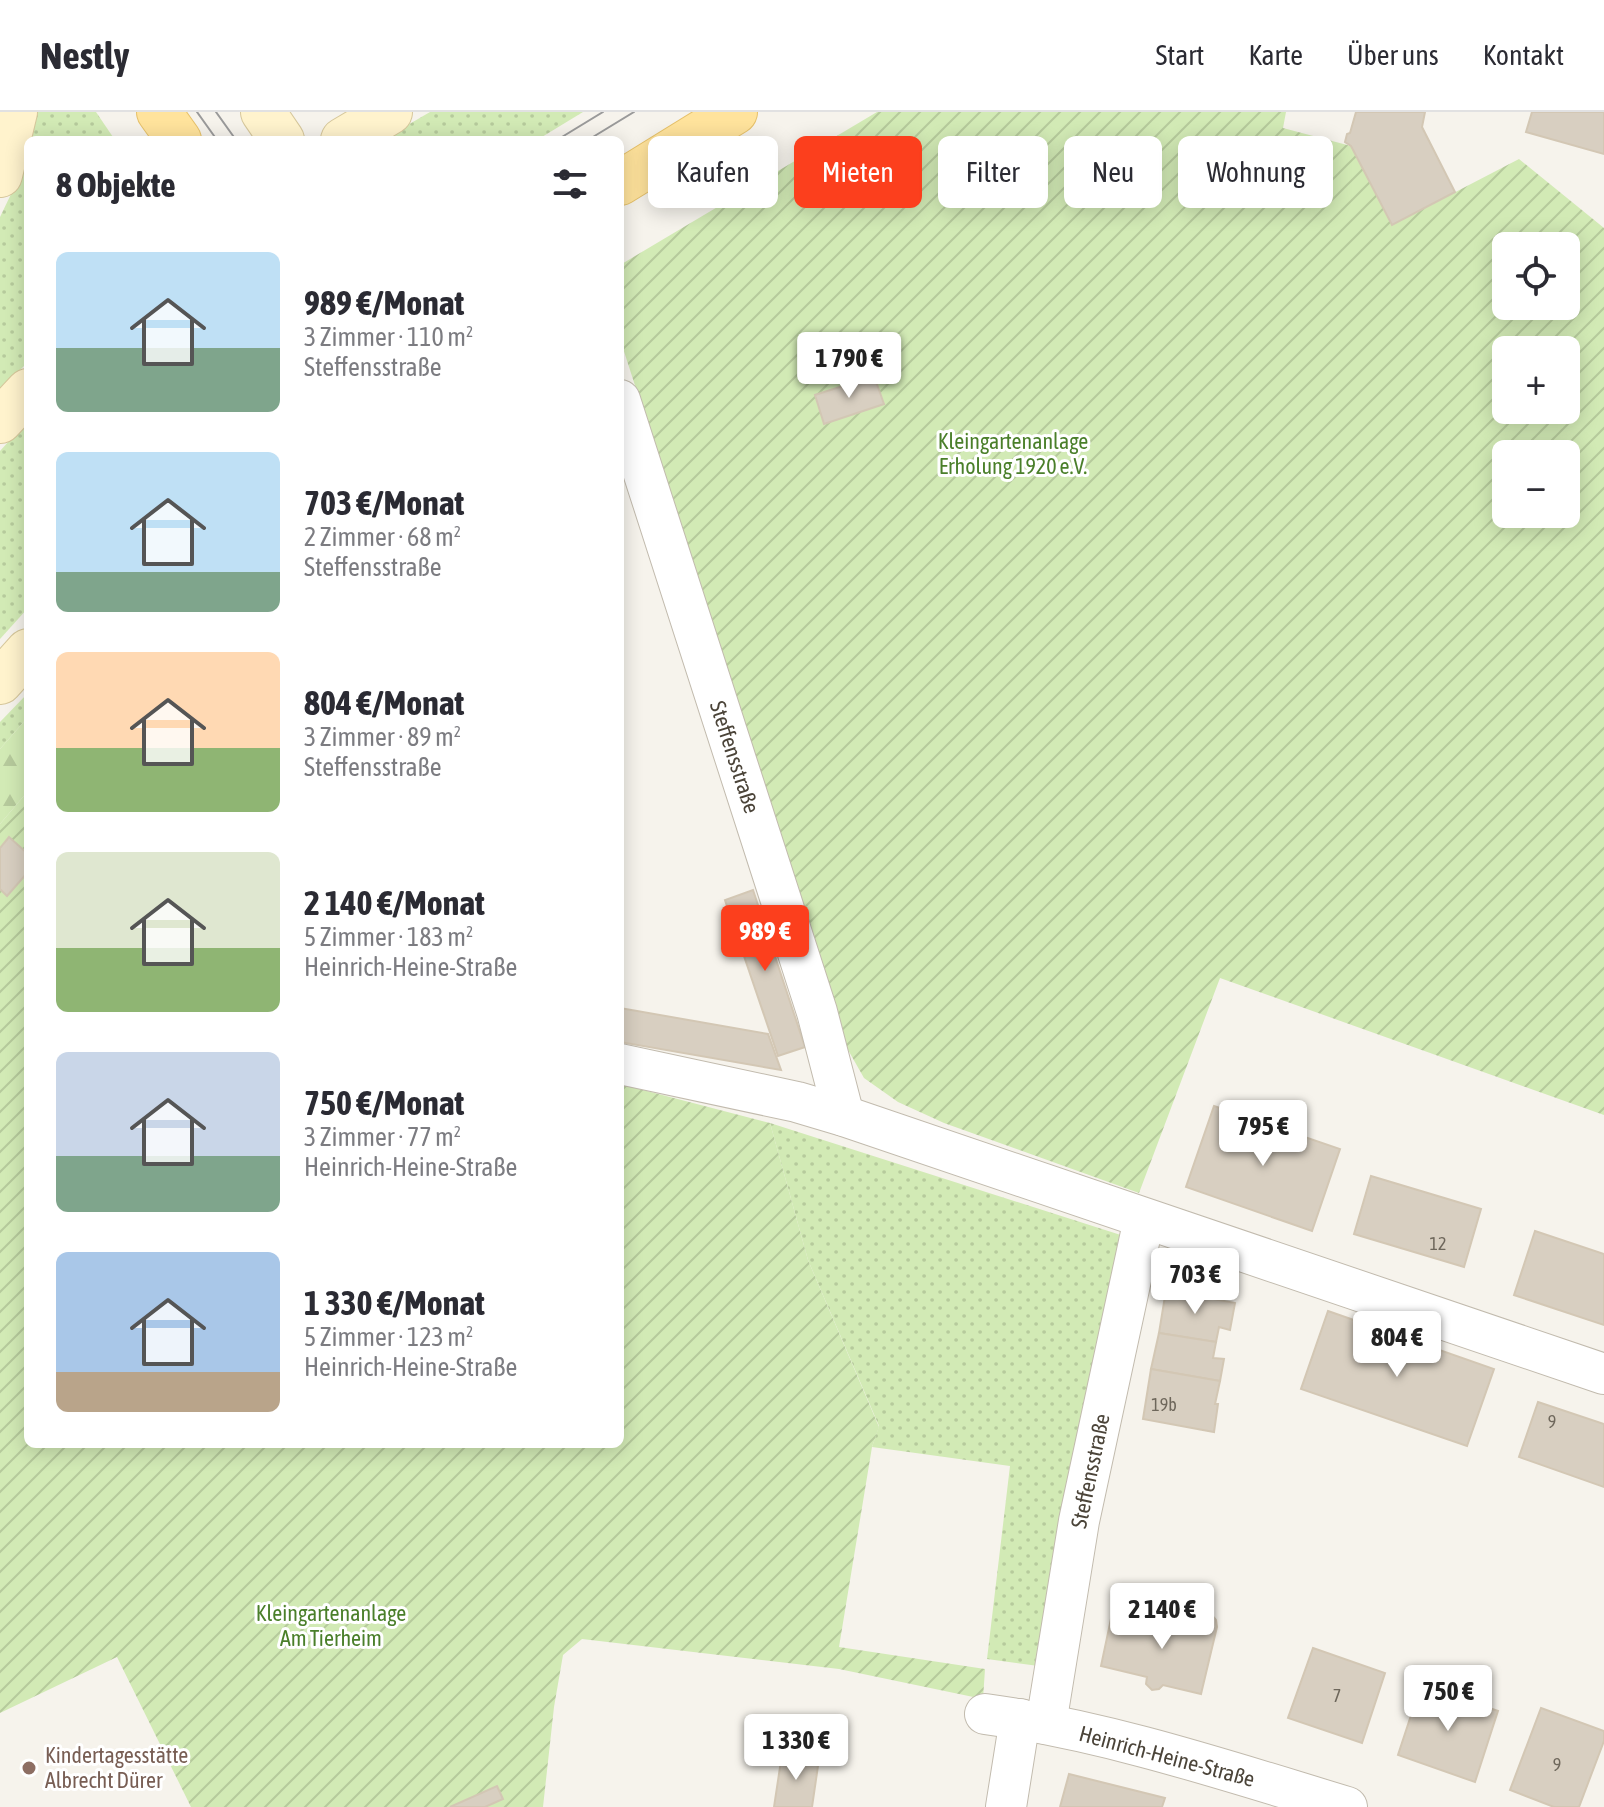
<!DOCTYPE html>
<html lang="de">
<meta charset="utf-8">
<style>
:root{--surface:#fff;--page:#f7f7f7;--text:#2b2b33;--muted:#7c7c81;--line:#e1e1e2;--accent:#fc3f1d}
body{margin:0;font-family:"Asap Condensed",sans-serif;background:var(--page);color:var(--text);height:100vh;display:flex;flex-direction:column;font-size:30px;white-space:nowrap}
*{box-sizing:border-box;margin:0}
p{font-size:26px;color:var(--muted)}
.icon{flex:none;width:44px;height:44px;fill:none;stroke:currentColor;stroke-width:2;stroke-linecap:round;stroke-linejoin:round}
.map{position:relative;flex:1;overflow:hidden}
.panel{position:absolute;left:24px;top:24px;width:600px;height:1312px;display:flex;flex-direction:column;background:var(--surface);border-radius:12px;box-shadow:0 4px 20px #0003}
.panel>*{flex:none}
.banner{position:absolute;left:648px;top:24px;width:760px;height:72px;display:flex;gap:16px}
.tools{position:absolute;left:1492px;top:120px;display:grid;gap:16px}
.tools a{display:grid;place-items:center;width:88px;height:88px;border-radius:12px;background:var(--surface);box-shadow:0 4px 20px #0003;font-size:40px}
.price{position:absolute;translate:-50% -68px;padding:0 18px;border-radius:8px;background:#fff;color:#222;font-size:26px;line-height:52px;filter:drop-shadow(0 2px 4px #0008)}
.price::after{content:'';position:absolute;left:50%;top:48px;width:24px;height:18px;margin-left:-12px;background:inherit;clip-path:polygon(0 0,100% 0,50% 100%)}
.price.on{background:var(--accent);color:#fff}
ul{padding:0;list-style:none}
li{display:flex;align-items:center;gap:24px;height:200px;padding:0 32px}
li span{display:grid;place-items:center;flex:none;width:224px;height:160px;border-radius:12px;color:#555}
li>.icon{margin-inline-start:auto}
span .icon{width:96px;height:96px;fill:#fffc;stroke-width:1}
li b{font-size:34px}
h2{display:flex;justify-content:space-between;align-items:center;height:96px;padding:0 32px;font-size:34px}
.pill{padding:0 28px;border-radius:12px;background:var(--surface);box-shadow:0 4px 20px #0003;font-size:28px;line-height:72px}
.pill.on{background:var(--accent);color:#fff}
header{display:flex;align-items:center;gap:48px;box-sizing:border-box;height:112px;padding:0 40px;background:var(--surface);border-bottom:2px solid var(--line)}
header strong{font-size:38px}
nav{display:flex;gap:44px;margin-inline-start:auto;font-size:28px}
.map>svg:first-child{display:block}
</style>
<header>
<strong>Nestly</strong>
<nav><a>Start</a><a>Karte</a><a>Über uns</a><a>Kontakt</a></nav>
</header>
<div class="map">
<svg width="1604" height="1695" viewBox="0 0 1604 1695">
<defs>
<pattern id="grass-dots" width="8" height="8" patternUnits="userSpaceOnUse" patternTransform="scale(2)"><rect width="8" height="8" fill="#d2eab5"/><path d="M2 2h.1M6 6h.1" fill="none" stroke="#b6ca9c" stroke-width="1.8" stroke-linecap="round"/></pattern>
<pattern id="forest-firs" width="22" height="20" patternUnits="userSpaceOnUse" patternTransform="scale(2)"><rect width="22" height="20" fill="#d2eab5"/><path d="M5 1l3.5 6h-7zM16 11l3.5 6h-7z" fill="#b6ca9c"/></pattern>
<pattern id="garden-furrows" width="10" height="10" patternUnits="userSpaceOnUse" patternTransform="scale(2)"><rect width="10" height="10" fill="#d2eab5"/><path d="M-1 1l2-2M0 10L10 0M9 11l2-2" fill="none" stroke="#b6ca9c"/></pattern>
</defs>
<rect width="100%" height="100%" fill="#f6f3ec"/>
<g fill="url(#grass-dots)">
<path d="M 34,0 L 96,0 L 115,28 L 28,28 Z"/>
<path d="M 430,0 L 583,0 L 537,28 L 382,28 Z"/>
<path d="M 28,29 L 28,250 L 0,278 L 0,105 L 13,78 Z"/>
<path d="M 28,308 L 28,496 L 0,527 L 0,339 Z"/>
<path d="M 28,581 L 28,605 L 0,637 L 0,610 Z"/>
<path d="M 770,1011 L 1127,1125 L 1046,1555 L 987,1547 L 1010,1354 L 872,1335 L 879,1314 L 808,1148 Z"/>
</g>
<path fill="url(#forest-firs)" d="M 28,605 L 28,679 L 0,712 L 0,637 Z"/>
<g fill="url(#garden-furrows)" fill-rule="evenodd">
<path d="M 877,0 L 1286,0 L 1283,16 L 1351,34 L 1392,113 L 1519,47 L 1604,116 L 1604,1003 L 1220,866 L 1139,1081 L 944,1011 L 898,990 L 864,966 L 839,922 L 796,772 L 620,227 L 620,153 ZM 1506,134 L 1566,134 L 1566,194 L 1506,194 ZM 1506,238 L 1566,238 L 1566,298 L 1506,298 ZM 1506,342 L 1566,342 L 1566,402 L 1506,402 Z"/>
<path d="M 28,679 L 28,1332 L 620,1332 L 620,972 L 770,1011 L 808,1148 L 879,1315 L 872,1335 L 839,1535 L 985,1557 L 983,1587 L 839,1557 L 582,1527 L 563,1543 L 554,1595 L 543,1695 L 191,1695 L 117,1545 L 0,1601 L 0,712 Z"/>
</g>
<g fill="#d8cfc1" stroke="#d3c7b4" stroke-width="2">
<path d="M 1356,0 L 1425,0 L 1422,15 L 1455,80 L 1392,113 L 1351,34 L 1345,30 L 1347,22 L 1350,21 Z"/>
<path d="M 1532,0 L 1604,0 L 1604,42 L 1526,20 Z"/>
<path d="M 874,264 L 884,292 L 824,312 L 815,283 Z"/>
<path d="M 9,725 L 28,742 L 28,760 L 7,784 L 0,777 L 0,736 Z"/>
<path d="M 753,778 L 805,935 L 778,944 L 725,788 Z"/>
<path d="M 620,896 L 768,922 L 781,958 L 620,930 Z"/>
<path d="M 1214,994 L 1340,1037 L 1312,1119 L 1186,1075 Z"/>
<path d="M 1371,1064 L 1481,1097 L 1464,1155 L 1354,1122 Z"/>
<path d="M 1535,1119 L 1604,1142 L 1604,1213 L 1514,1183 Z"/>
<path d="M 1166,1178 L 1235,1191 L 1230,1218 L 1219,1215 L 1216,1230 L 1159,1221 Z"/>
<path d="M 1328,1199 L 1494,1257 L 1467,1334 L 1301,1277 Z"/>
<path d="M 1159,1221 L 1216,1230 L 1213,1246 L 1224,1247 L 1220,1269 L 1151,1257 Z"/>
<path d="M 1151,1257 L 1220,1269 L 1215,1292 L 1218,1292 L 1214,1320 L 1143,1307 Z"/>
<path d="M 1538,1290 L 1604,1312 L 1604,1375 L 1519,1345 Z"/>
<path d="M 1202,1499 L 1211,1502 L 1216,1508 L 1217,1515 L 1201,1582 L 1163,1573 L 1159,1577 L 1152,1578 L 1146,1572 L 1147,1565 L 1101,1554 L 1112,1502 L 1186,1520 L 1189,1508 L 1194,1502 Z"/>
<path d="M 1313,1536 L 1385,1561 L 1362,1631 L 1288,1606 Z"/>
<path d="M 1421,1573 L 1498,1599 L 1475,1670 L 1398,1643 Z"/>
<path d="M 1541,1596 L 1604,1619 L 1604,1629 L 1579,1695 L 1554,1695 L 1510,1678 Z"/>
<path d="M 782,1642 L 819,1647 L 812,1695 L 774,1695 Z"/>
<path d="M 1069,1662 L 1165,1686 L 1162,1695 L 1060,1695 Z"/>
<path d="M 497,1674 L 503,1687 L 485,1695 L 450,1695 Z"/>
</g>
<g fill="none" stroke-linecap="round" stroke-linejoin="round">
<g stroke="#c2bbae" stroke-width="42">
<g id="street">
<path d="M 620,288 L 817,900 L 844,1004"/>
<path d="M 620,952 L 797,990 L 844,1004 L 1604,1262"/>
<path d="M 985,1602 C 1108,1619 1228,1659 1347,1695"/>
<path d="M 1046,1612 L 1079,1409 L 1144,1107"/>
<path d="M 1006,1695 L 1020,1607"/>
</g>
</g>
<g stroke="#d6c79b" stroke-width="46">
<g id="secondary">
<path d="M 263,0 L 282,28"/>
<path d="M 343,28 L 390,0"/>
<path d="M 0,63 L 15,0"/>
<path d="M 0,309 L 28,279"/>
<path d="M 0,570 L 28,539"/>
</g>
</g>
<g stroke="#e6c16a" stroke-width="46">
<g id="primary">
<path d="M 159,0 L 179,28"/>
<path d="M 620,71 L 735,0"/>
</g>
</g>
<use href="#street" stroke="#fff" stroke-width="40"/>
<use href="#secondary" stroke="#fff3cd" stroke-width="44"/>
<use href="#primary" stroke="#ffe39c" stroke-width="44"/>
<g stroke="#9a9a9a" stroke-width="2">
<path d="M 197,0 L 217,28"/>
<path d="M 216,0 L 236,28"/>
<path d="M 557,28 L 603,0"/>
<path d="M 588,28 L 634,0"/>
</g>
</g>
<circle fill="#8d6e63" stroke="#fff" stroke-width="3" cx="29" cy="1656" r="8"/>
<g text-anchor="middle" stroke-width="6" stroke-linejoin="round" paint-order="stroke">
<g font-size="18" fill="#6e675b">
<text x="1438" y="1138">12</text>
<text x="1164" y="1299">19b</text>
<text x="1552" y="1316">9</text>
<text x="1337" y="1590">7</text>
<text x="1557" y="1659">9</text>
</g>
<g font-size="22" fill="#4a7f2a" stroke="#fff">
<text x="1013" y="337">Kleingartenanlage<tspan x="1013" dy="25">Erholung 1920 e.V.</tspan></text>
<text x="331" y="1509">Kleingartenanlage<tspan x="331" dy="25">Am Tierheim</tspan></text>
</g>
<g font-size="22" fill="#4b4439" stroke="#fff">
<text transform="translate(735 645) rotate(72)" y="8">Steffensstraße</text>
<text transform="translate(1090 1359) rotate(-78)" y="8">Steffensstraße</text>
<text transform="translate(1167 1644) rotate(15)" y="8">Heinrich-Heine-Straße</text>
</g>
<g font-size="22" fill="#785e54" stroke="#fff" text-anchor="start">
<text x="45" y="1651">Kindertagesstätte<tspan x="45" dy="25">Albrecht Dürer</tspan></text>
</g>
</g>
</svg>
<div class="tools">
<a><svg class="icon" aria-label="locate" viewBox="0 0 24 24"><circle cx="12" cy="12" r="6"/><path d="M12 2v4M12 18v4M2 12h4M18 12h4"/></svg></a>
<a>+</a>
<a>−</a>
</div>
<b class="price" style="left:849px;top:288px">1 790 €</b>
<b class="price on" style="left:765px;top:861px">989 €</b>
<b class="price" style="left:1263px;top:1056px">795 €</b>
<b class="price" style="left:1195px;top:1204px">703 €</b>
<b class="price" style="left:1397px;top:1267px">804 €</b>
<b class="price" style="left:1162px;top:1539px">2 140 €</b>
<b class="price" style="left:1448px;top:1621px">750 €</b>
<b class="price" style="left:796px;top:1670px">1 330 €</b>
<div class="banner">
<a class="pill">Kaufen</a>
<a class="pill on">Mieten</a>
<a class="pill">Filter</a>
<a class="pill">Neu</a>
<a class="pill">Wohnung</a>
</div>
<section class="panel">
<h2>8 Objekte<svg class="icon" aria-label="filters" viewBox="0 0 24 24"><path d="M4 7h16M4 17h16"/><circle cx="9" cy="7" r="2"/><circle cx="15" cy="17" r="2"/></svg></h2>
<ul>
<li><span style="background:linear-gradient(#bfe0f5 60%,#7fa58c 0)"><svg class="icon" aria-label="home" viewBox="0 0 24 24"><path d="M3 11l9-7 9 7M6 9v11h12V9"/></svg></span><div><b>989 €/Monat</b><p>3 Zimmer · 110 m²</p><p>Steffensstraße</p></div></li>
<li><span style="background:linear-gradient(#bfe0f5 75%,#7fa58c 0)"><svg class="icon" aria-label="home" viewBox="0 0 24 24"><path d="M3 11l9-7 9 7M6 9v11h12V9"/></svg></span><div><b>703 €/Monat</b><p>2 Zimmer · 68 m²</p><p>Steffensstraße</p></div></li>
<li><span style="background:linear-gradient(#ffd9b3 60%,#8fb573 0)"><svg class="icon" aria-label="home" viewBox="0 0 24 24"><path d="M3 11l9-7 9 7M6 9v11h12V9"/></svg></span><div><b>804 €/Monat</b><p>3 Zimmer · 89 m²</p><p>Steffensstraße</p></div></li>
<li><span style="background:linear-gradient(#dfe7d0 60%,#8fb573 0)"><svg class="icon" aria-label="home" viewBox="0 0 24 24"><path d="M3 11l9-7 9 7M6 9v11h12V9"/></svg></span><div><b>2 140 €/Monat</b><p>5 Zimmer · 183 m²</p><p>Heinrich-Heine-Straße</p></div></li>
<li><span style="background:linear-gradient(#c9d6e8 65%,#7fa58c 0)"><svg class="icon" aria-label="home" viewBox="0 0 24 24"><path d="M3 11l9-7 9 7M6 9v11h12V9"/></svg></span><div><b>750 €/Monat</b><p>3 Zimmer · 77 m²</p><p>Heinrich-Heine-Straße</p></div></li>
<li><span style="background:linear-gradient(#a9c7e8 75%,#b9a48a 0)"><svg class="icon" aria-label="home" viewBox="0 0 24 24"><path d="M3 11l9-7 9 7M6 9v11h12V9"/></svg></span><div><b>1 330 €/Monat</b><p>5 Zimmer · 123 m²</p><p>Heinrich-Heine-Straße</p></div></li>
</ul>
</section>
</div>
